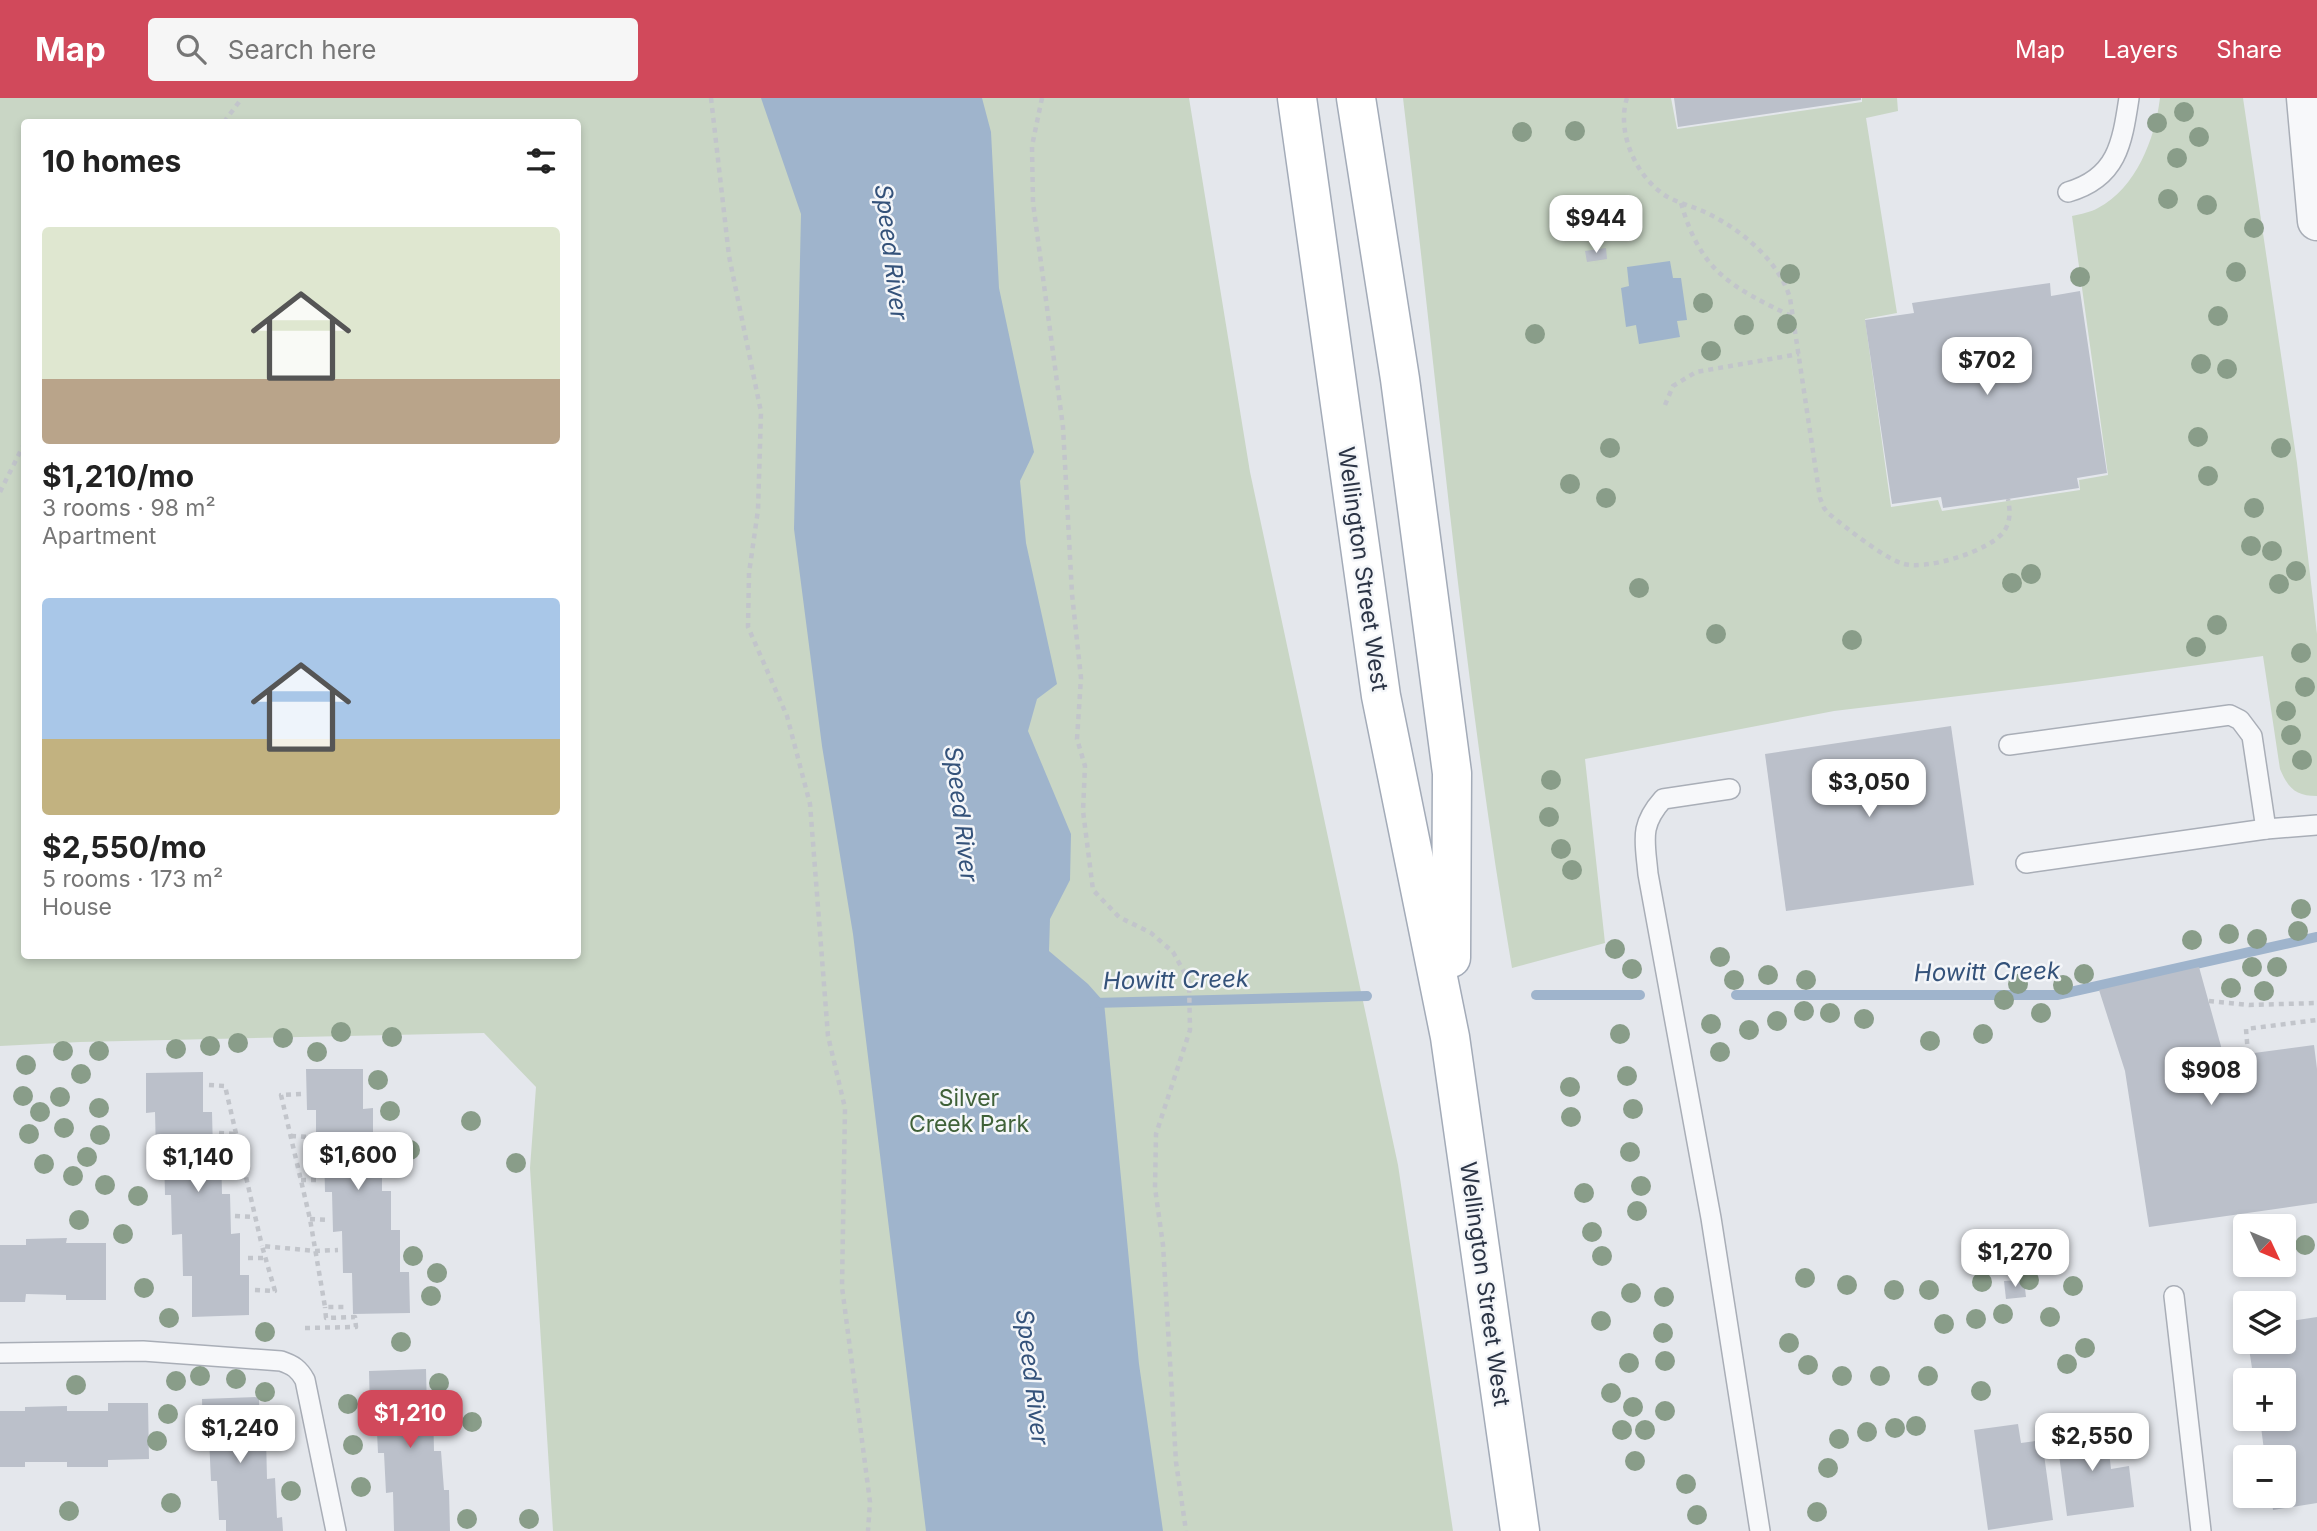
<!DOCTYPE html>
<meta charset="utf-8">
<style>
:root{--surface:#fff;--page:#f6f6f6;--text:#222;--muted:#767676;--accent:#d1495b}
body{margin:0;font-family:Inter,sans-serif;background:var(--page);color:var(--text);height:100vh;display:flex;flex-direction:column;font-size:26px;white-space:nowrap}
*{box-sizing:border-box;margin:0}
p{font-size:23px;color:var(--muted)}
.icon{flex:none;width:38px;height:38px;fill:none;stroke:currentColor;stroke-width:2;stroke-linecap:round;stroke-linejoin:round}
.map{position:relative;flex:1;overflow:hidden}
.panel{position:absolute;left:21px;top:21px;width:560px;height:840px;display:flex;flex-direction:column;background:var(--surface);border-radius:7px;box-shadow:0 4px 10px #0003}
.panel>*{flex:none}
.needle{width:46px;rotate:134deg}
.buttons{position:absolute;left:2233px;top:1116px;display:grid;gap:14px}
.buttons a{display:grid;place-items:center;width:63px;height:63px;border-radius:7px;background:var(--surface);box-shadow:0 4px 10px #0003;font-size:35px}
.price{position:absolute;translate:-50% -60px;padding:0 16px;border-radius:14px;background:#fff;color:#222;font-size:23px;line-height:46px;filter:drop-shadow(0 2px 4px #0008)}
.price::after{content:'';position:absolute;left:50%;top:42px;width:21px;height:16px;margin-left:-10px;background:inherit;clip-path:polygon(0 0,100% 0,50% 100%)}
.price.current{background:var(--accent);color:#fff}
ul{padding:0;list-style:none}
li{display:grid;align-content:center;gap:14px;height:371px;padding:0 21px}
li span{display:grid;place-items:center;height:217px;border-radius:7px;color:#555}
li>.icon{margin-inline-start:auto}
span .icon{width:126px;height:126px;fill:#fffc;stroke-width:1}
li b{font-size:30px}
h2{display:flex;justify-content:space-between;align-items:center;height:84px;padding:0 21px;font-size:30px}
header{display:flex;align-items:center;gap:42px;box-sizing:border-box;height:98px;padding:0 35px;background:var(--accent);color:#fff}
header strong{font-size:33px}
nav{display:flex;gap:38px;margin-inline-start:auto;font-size:24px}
.search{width:490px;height:63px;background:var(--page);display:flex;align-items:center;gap:18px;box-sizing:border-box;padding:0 24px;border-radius:7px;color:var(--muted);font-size:26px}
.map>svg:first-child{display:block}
</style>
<header>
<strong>Map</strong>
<div class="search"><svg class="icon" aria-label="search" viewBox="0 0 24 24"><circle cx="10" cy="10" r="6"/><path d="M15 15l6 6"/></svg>Search here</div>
<nav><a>Map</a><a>Layers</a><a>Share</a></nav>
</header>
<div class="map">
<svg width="2317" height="1433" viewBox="0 0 2317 1433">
<rect width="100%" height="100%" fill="#e4e7ec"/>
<g fill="#c9d6c5" fill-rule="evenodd">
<path d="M 0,0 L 1189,0 L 1250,374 L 1398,1067 L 1453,1433 L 553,1433 L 530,1070 L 536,989 L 484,935 L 80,944 L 0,948 ZM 24,24 L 578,24 L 578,858 L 24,858 Z"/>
<path d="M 1403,0 L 1671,0 L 1677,31 L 1862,4 L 1862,0 L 1897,0 L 1898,13 L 1866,20 L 1897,215 L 1865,221 L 1891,409 L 1938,402 L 1942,413 L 2080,392 L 2079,382 L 2108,377 L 2072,118 C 2081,116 2091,114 2098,110 C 2136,90 2155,41 2160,0 L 2243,0 L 2297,365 L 2317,536 L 2317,698 C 2296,698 2288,690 2280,671 L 2263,558 L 2075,584 L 1834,613 L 1585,661 L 1605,845 L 1512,870 C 1463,582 1438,290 1403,0 Z"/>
</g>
<g fill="#9fb4cc">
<path d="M 761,0 L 982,0 L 991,34 L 999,190 L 1034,354 L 1020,383 L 1026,445 L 1057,586 L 1037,601 L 1028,633 L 1071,736 L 1070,782 L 1050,821 L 1049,853 L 1088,886 L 1104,904 L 1139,1266 L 1163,1433 L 926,1433 L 853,836 L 822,648 L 794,431 L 801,116 Z"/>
<path d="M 1670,163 L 1673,180 L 1681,180 L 1687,222 L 1677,223 L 1680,239 L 1639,246 L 1636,227 L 1626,229 L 1621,190 L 1629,188 L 1627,169 Z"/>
</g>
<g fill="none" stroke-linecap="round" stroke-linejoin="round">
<g stroke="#9fb4cc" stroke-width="10">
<path d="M 1536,897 L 1640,897"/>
<path d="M 1736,897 L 2057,897 L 2317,839"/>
<path d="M 1093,905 L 1367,898"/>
</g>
</g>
<g fill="#bbc0ca">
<path d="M 1674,0 L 1861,0 L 1861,2 L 1678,29 Z"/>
<path d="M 1606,150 L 1607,161 L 1587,164 L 1585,153 Z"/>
<path d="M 2050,185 L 2051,198 L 2080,193 L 2107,375 L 2077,380 L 2079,390 L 2008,401 L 1943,410 L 1941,399 L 1892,406 L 1865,222 L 1914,215 L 1912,205 Z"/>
<path d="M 1951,628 L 1974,787 L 1786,813 L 1765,656 Z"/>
<path d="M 2199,869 L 2224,959 L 2314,947 L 2317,971 L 2317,1105 L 2149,1129 L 2125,973 L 2099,892 Z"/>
<path d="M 306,971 L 363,971 L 363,1011 L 373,1010 L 373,1051 L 382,1051 L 382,1093 L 391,1093 L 391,1132 L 400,1132 L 400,1174 L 409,1174 L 410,1215 L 353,1216 L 352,1175 L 343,1175 L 342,1133 L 333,1134 L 332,1094 L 325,1094 L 324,1051 L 316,1051 L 316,1012 L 307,1012 Z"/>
<path d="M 203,974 L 203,1014 L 212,1014 L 213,1054 L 221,1054 L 222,1096 L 230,1096 L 231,1136 L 240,1135 L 240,1177 L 249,1177 L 249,1217 L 192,1219 L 192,1178 L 183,1178 L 182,1136 L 172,1137 L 171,1097 L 165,1097 L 164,1055 L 156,1055 L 155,1014 L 146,1015 L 146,975 Z"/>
<path d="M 67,1140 L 66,1145 L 106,1145 L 106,1202 L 66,1202 L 66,1197 L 26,1196 L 25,1204 L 0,1204 L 0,1147 L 26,1147 L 26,1141 Z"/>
<path d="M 2024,1182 L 2026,1199 L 2006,1201 L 2004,1183 Z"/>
<path d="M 2317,1219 L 2317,1405 L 2273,1412 L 2271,1398 L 2284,1398 L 2284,1360 L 2265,1360 L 2260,1321 L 2284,1321 L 2284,1283 L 2254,1283 L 2248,1244 L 2284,1244 L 2284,1224 Z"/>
<path d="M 426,1271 L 427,1311 L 433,1311 L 434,1353 L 441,1353 L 444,1392 L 449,1392 L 450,1433 L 394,1433 L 393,1394 L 386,1395 L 384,1355 L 378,1355 L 376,1313 L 370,1313 L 369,1273 Z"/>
<path d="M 259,1299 L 260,1339 L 266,1339 L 267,1381 L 275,1380 L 277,1420 L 282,1419 L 283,1433 L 226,1433 L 226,1422 L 219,1422 L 217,1383 L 211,1383 L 209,1340 L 203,1340 L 202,1301 Z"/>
<path d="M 108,1305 L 148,1305 L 149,1361 L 108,1362 L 108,1369 L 67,1369 L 67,1364 L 25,1364 L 25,1369 L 0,1369 L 0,1313 L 25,1313 L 25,1309 L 67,1308 L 67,1313 L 108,1313 Z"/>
<path d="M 2018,1326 L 2021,1345 L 2042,1342 L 2053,1422 L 1988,1432 L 1974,1332 Z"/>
<path d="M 2106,1327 L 2111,1371 L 2129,1368 L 2134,1409 L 2067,1418 L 2056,1334 Z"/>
</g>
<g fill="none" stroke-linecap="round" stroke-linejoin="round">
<g stroke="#a9aeb7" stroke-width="22">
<g id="service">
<path d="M 2068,94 C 2117,80 2122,46 2129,0"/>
<path d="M 2009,647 L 2230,617 L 2240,622 L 2252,638 L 2266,731"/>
<path d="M 1730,691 L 1663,701 C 1639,728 1645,742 1648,776 L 1711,1120 L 1760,1433"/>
<path d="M 2026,765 L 2266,731 L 2317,727"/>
<path d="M 2174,1198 L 2201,1433"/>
<path d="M 0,1255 L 143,1253 L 281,1263 C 293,1267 299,1271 305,1282 L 336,1433"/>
</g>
</g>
<g stroke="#a9aeb7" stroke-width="41">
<path id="tertiary" d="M 2306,0 L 2317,123"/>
</g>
<g stroke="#a3abb8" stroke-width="41">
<g id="primary">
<path d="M 1297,0 L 1381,598 L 1450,939 L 1520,1433"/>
<path d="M 1356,0 L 1400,281 L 1452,675 L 1451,860"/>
</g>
</g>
<g stroke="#c2c5cb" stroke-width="4.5" stroke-dasharray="5 5" stroke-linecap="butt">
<path d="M 711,0 L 729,158 L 761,314 L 758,412 L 749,475 L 748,529 L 787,618 L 810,706 L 828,938 L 845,1010 L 842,1189 L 870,1404 L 868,1433"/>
<path d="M 1042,0 L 1032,48 L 1033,105 L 1063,329 L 1072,496 L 1081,580 L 1077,641 L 1085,668 L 1083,713 L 1093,792 L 1119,819 L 1151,835 L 1173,854 L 1189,883 L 1190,932 L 1156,1036 L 1155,1090 L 1163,1147 L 1176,1364 L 1186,1433"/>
<path d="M 1627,0 C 1616,34 1636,79 1666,98 C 1680,106 1696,109 1711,117 C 1744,134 1779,164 1790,200 L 1820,400 L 1824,410 L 1829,416 C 1845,429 1883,459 1901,465 C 1923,474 1992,453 2005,432 C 2011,421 2010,412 2008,401"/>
<path d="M 224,24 L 242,0"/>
<path d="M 1681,105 C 1701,175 1732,189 1793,219"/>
<path d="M 1665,307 L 1673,288 L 1696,274 L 1799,256"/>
<path d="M 0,394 L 24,346"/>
<path d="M 2209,903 L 2249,907 L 2317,905"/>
<path d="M 2248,956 L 2246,931 L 2317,922"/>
<path d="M 209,987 L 225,988 L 262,1148"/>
<path d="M 301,996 L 281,997 L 310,1121 L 325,1209 L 346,1209"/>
<path d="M 219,1035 L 236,1036"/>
<path d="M 291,1038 L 311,1039"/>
<path d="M 226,1077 L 244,1078"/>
<path d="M 301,1082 L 321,1082"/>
<path d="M 235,1118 L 255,1119"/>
<path d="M 310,1121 L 328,1122"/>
<path d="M 248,1160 L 265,1160"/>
<path d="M 255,1192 L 275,1193 L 262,1148 L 316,1153 L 338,1152"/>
<path d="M 305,1230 L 356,1229 L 355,1219 L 326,1220 L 325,1209"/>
</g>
<use href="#service" stroke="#f7f8fa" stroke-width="19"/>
<use href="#tertiary" stroke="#f7f8fa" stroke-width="38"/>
<use href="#primary" stroke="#fff" stroke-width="38"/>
</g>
<g fill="#899d89">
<circle cx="2184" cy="14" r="10"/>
<circle cx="2157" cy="25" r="10"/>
<circle cx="1575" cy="33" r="10"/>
<circle cx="1522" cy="34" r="10"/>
<circle cx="2199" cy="39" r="10"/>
<circle cx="2177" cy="60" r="10"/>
<circle cx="2168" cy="101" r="10"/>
<circle cx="2207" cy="107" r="10"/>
<circle cx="2254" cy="130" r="10"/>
<circle cx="2236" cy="174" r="10"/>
<circle cx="1790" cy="176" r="10"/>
<circle cx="2080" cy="179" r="10"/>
<circle cx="1703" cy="205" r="10"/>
<circle cx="2218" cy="218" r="10"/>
<circle cx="1787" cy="226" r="10"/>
<circle cx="1744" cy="227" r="10"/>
<circle cx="1535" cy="236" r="10"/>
<circle cx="1711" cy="253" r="10"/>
<circle cx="2201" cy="266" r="10"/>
<circle cx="2227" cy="271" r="10"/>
<circle cx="2198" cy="339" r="10"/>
<circle cx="1610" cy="350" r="10"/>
<circle cx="2281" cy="350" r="10"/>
<circle cx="2208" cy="378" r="10"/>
<circle cx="1570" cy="386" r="10"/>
<circle cx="1606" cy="400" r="10"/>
<circle cx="2254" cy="410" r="10"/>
<circle cx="2251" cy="448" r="10"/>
<circle cx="2272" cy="453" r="10"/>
<circle cx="2296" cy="473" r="10"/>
<circle cx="2031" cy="476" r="10"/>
<circle cx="2012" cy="485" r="10"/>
<circle cx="2279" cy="486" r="10"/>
<circle cx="1639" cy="490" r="10"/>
<circle cx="2217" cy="527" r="10"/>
<circle cx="1716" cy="536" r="10"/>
<circle cx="1852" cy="542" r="10"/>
<circle cx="2196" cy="549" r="10"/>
<circle cx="2301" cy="555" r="10"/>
<circle cx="2305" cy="589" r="10"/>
<circle cx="2286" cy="613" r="10"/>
<circle cx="2291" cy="637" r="10"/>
<circle cx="2302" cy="662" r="10"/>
<circle cx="1551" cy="682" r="10"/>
<circle cx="1549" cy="719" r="10"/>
<circle cx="1561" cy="751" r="10"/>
<circle cx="1572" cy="772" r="10"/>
<circle cx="2301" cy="811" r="10"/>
<circle cx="2298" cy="833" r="10"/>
<circle cx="2229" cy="836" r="10"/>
<circle cx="2257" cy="841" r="10"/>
<circle cx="2192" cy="842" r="10"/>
<circle cx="1615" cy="851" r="10"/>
<circle cx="1720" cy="859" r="10"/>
<circle cx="2252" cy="869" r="10"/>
<circle cx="2277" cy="869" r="10"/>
<circle cx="1632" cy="871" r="10"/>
<circle cx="2084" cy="876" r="10"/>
<circle cx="1768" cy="877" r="10"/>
<circle cx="1734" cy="882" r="10"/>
<circle cx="1806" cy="882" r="10"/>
<circle cx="2018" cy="886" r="10"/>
<circle cx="2063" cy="887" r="10"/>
<circle cx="2231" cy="890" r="10"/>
<circle cx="2264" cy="893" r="10"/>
<circle cx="2004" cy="902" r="10"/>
<circle cx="1804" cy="913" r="10"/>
<circle cx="1830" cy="915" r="10"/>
<circle cx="2041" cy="915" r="10"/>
<circle cx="1864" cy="921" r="10"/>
<circle cx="1777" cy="923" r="10"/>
<circle cx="1711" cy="926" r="10"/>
<circle cx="1749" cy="932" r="10"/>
<circle cx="341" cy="934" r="10"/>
<circle cx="1620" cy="936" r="10"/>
<circle cx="1983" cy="936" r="10"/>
<circle cx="392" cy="939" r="10"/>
<circle cx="283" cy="940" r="10"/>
<circle cx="1930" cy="943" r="10"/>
<circle cx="238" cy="945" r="10"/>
<circle cx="210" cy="948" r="10"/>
<circle cx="176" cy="951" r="10"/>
<circle cx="63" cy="953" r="10"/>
<circle cx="99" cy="953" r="10"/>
<circle cx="317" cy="954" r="10"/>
<circle cx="1720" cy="954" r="10"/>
<circle cx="26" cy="967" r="10"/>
<circle cx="81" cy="976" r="10"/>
<circle cx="1627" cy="978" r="10"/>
<circle cx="378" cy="982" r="10"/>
<circle cx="1570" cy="989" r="10"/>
<circle cx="23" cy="998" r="10"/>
<circle cx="60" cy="999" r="10"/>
<circle cx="99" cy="1010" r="10"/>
<circle cx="1633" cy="1011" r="10"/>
<circle cx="390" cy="1013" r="10"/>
<circle cx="40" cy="1014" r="10"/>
<circle cx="1571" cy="1019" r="10"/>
<circle cx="471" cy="1023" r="10"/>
<circle cx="64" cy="1030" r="10"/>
<circle cx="29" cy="1036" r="10"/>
<circle cx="100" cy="1037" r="10"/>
<circle cx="410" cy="1052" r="10"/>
<circle cx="1630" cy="1054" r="10"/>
<circle cx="87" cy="1059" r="10"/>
<circle cx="516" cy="1065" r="10"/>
<circle cx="44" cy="1066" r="10"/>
<circle cx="73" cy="1078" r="10"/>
<circle cx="105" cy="1087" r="10"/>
<circle cx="1641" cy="1088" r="10"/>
<circle cx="1584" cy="1095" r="10"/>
<circle cx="138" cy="1098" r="10"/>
<circle cx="1637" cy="1113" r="10"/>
<circle cx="79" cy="1122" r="10"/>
<circle cx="1592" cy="1134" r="10"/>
<circle cx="123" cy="1136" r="10"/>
<circle cx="2305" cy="1147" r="10"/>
<circle cx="413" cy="1158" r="10"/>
<circle cx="1602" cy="1158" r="10"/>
<circle cx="437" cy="1175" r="10"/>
<circle cx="1805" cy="1180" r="10"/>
<circle cx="2029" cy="1182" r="10"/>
<circle cx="1982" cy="1184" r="10"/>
<circle cx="1847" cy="1187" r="10"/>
<circle cx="2073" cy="1188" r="10"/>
<circle cx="144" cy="1190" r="10"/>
<circle cx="1894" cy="1192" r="10"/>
<circle cx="1929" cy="1192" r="10"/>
<circle cx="1631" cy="1195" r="10"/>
<circle cx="431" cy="1198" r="10"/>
<circle cx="1664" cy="1199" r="10"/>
<circle cx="2003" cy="1216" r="10"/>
<circle cx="2050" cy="1219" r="10"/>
<circle cx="169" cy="1220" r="10"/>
<circle cx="1976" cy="1221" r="10"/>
<circle cx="1601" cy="1223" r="10"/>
<circle cx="1944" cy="1226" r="10"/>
<circle cx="265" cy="1234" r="10"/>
<circle cx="1663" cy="1235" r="10"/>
<circle cx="401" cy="1244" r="10"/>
<circle cx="1789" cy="1245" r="10"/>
<circle cx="2085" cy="1250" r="10"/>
<circle cx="1665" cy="1263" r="10"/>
<circle cx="1629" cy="1265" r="10"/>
<circle cx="2067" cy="1266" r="10"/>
<circle cx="1808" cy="1267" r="10"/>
<circle cx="200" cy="1278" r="10"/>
<circle cx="1842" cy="1278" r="10"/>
<circle cx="1880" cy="1278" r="10"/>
<circle cx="1928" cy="1278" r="10"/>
<circle cx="236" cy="1281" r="10"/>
<circle cx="176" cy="1283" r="10"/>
<circle cx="439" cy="1285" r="10"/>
<circle cx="76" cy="1287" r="10"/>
<circle cx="1981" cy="1293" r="10"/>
<circle cx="265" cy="1294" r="10"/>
<circle cx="1611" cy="1295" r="10"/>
<circle cx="348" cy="1306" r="10"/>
<circle cx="1633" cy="1309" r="10"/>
<circle cx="1665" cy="1313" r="10"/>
<circle cx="168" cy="1316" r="10"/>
<circle cx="472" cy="1324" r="10"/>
<circle cx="1916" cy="1328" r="10"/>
<circle cx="1895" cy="1330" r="10"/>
<circle cx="1622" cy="1332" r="10"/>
<circle cx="1645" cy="1332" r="10"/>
<circle cx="1867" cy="1334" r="10"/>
<circle cx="1839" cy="1341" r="10"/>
<circle cx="157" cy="1343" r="10"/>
<circle cx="353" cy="1347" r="10"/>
<circle cx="1635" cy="1363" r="10"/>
<circle cx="1828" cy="1370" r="10"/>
<circle cx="1686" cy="1386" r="10"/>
<circle cx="361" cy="1389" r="10"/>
<circle cx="291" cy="1393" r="10"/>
<circle cx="171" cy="1405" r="10"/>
<circle cx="69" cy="1413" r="10"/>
<circle cx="1817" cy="1414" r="10"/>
<circle cx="1697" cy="1417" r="10"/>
<circle cx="467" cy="1421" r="10"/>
<circle cx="529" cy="1421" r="10"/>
</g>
<g text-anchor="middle" stroke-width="5" stroke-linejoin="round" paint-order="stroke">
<g font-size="23" fill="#2b3445" stroke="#f4f6f9">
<text transform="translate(1363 471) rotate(82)" y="8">Wellington Street West</text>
<text transform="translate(1485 1186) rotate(82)" y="8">Wellington Street West</text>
</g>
<g font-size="23" fill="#3f6138" stroke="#f4f6f9">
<text x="969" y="1008">Silver<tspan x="969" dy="26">Creek Park</tspan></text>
</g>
<g font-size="24" font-style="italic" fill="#34527a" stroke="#f4f6f9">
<text transform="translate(891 154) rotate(83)" y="8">Speed River</text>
<text transform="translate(961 716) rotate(83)" y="8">Speed River</text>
<text transform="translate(1987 874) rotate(-1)" y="8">Howitt Creek</text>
<text transform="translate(1176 882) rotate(-1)" y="8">Howitt Creek</text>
<text transform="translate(1032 1279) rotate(83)" y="8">Speed River</text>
</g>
</g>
</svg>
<div class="buttons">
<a><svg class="needle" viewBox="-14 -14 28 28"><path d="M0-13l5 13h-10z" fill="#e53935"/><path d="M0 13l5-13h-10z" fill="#767676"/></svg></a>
<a><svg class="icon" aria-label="layers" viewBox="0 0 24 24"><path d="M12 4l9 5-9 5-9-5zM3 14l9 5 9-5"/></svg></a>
<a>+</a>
<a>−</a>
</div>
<b class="price" style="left:1596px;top:157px">$944</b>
<b class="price" style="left:1987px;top:299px">$702</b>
<b class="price" style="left:1869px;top:721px">$3,050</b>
<b class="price" style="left:2211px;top:1009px">$908</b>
<b class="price" style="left:358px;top:1094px">$1,600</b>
<b class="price" style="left:198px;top:1096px">$1,140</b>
<b class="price" style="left:2015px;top:1191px">$1,270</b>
<b class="price current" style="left:410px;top:1352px">$1,210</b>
<b class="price" style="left:240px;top:1367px">$1,240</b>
<b class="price" style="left:2092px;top:1375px">$2,550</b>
<section class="panel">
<h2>10 homes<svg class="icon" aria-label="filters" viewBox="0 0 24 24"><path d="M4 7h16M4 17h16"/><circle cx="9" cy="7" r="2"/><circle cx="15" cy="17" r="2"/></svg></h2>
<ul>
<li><span style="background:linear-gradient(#dfe7d0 70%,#b9a48a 0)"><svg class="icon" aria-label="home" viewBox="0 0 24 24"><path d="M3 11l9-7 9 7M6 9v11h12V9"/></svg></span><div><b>$1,210/mo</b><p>3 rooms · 98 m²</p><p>Apartment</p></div></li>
<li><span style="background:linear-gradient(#a9c7e8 65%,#c2b280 0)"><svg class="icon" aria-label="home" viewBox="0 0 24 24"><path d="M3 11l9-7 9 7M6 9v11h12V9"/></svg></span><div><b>$2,550/mo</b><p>5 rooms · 173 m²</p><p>House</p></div></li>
</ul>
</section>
</div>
